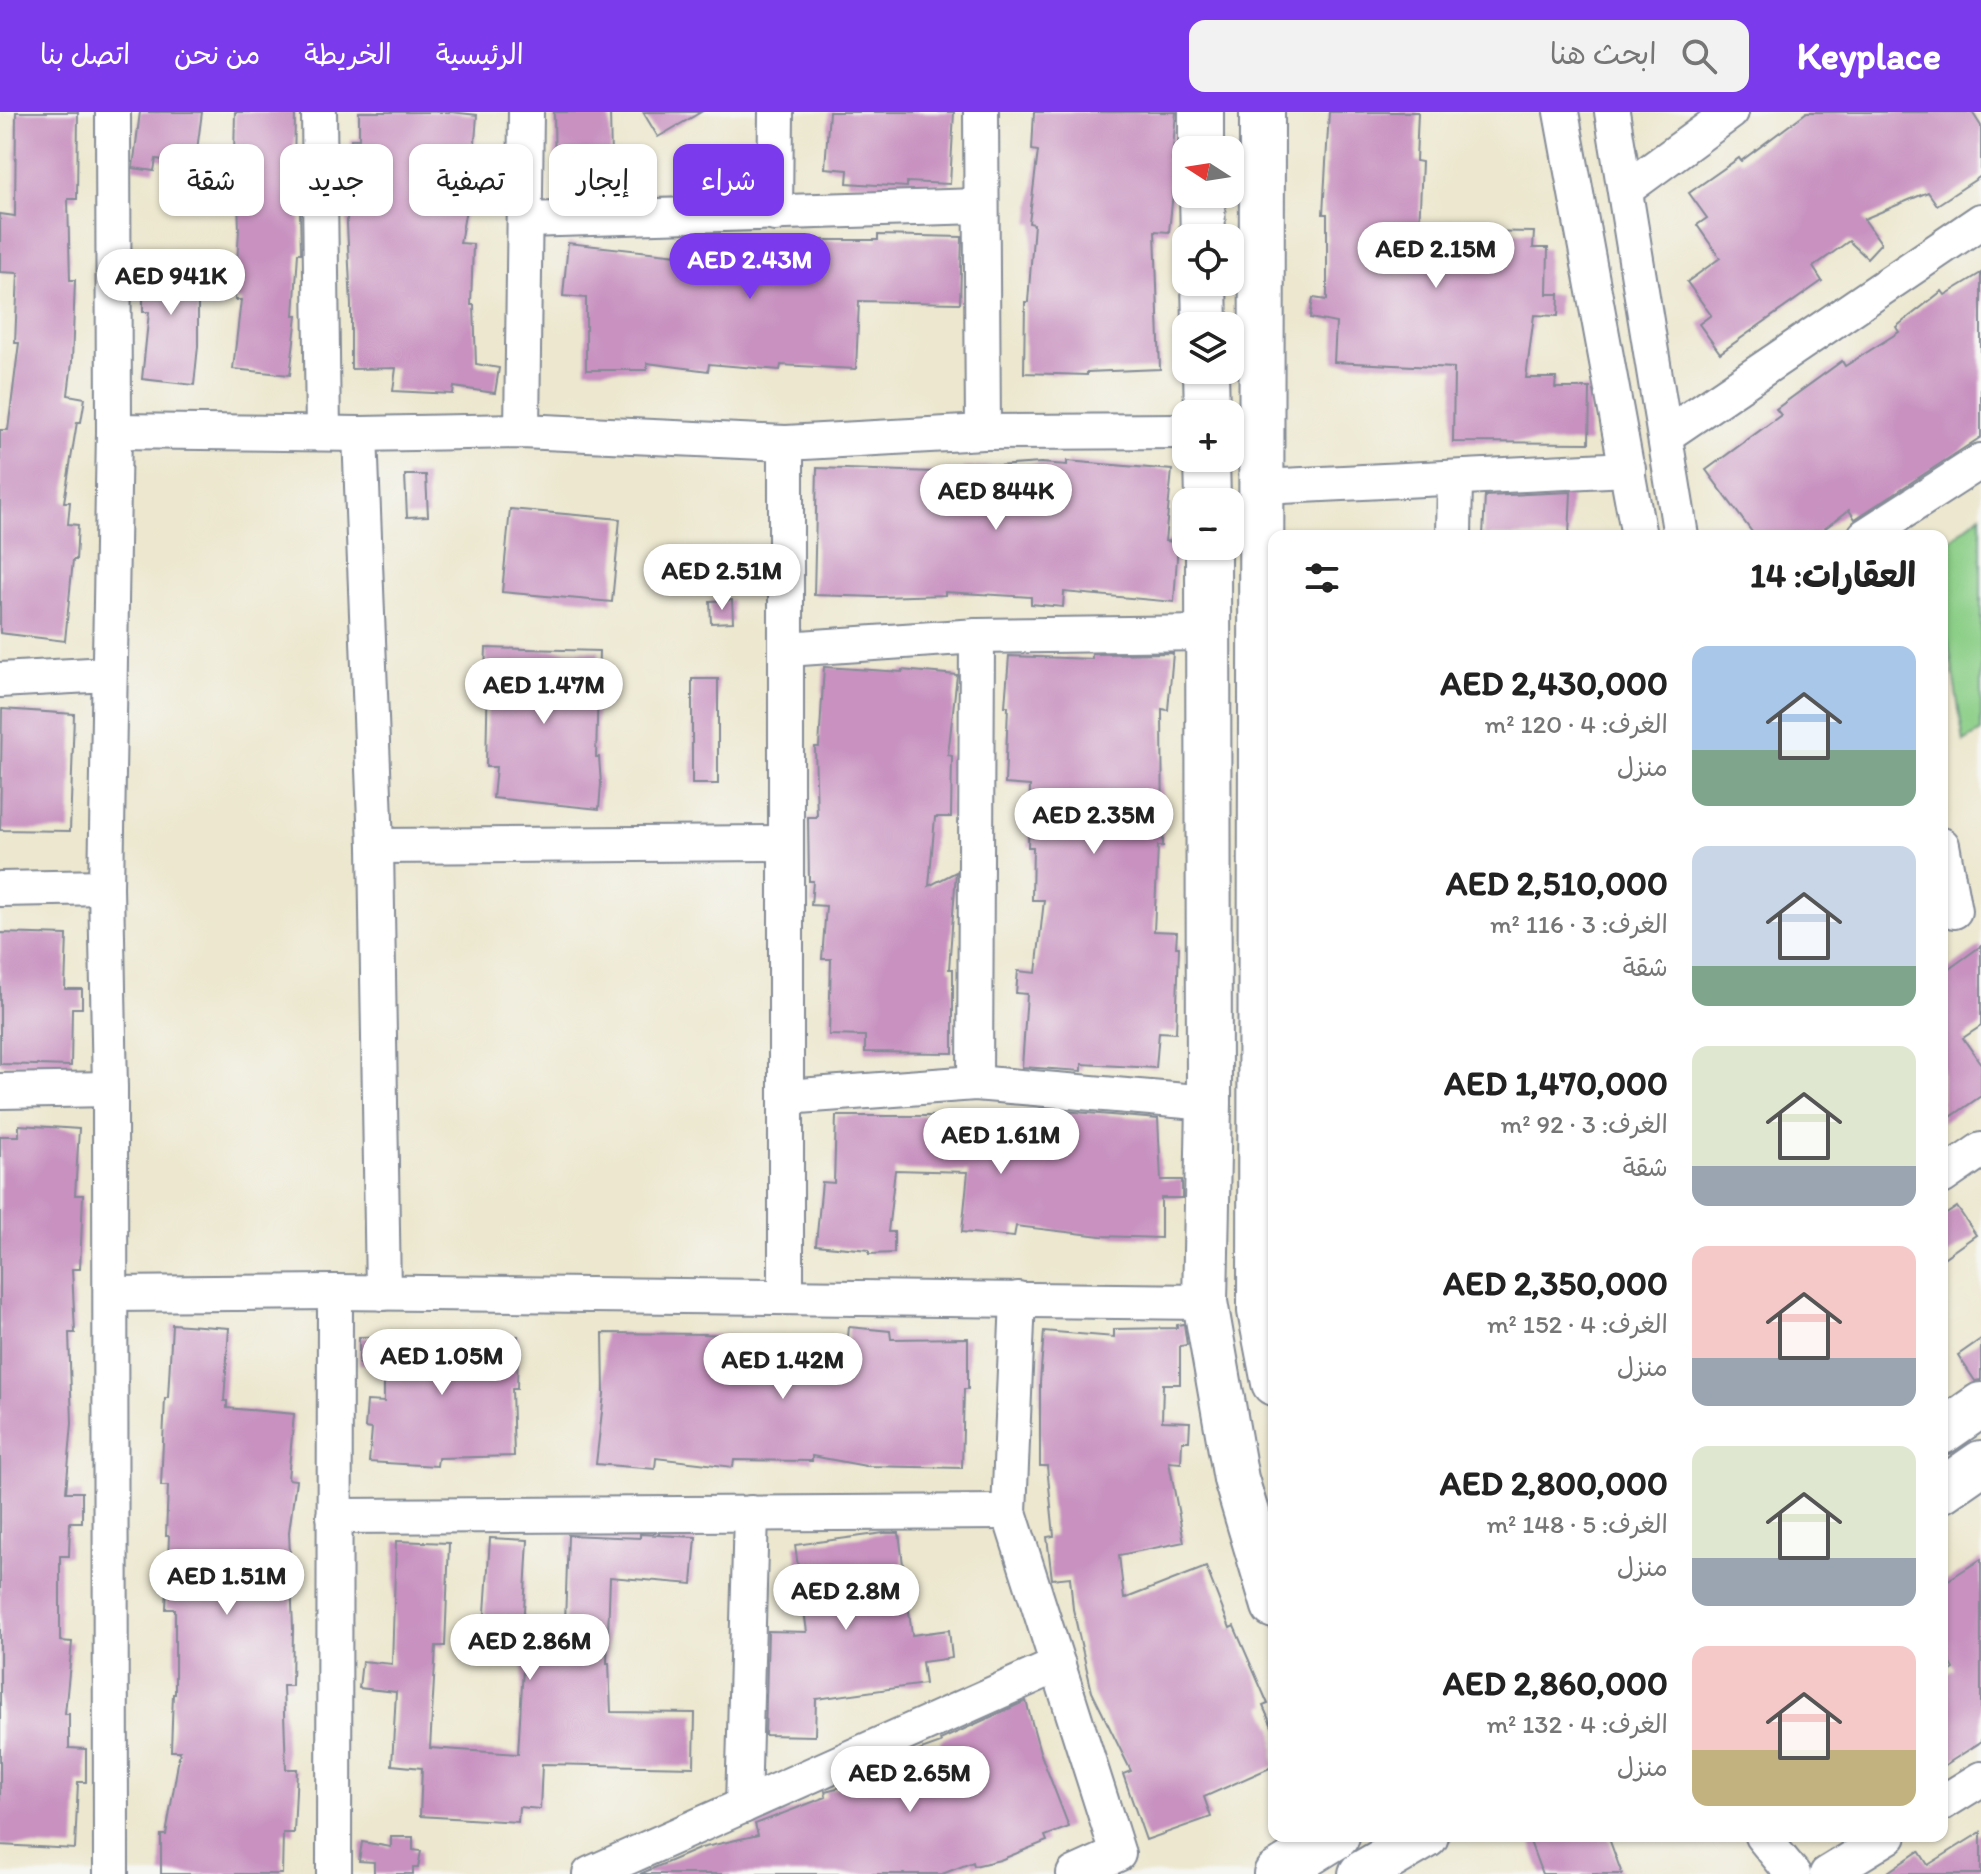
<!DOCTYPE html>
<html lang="ar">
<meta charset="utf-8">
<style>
:root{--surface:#fff;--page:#f2f2f2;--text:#222;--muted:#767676;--accent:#7c3aed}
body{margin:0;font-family:Itim,"Playpen Sans Arabic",sans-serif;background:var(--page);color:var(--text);direction:rtl;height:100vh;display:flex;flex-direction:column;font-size:30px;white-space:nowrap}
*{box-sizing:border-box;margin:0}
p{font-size:26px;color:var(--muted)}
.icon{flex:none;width:44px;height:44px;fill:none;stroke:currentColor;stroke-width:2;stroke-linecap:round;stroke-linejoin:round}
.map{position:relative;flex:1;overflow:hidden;direction:ltr}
.drawer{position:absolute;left:1268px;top:418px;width:680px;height:1312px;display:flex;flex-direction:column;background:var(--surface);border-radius:16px;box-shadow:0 2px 6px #0004;direction:rtl}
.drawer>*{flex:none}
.top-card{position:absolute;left:24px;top:32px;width:760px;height:72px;direction:rtl;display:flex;gap:16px}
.needle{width:52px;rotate:282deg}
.tools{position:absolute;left:1172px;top:24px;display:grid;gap:16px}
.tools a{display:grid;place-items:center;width:72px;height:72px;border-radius:16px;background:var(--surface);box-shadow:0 2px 6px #0004;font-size:40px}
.price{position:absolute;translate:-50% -68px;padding:0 18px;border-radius:28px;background:#fff;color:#222;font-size:26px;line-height:52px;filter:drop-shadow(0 2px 4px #0008)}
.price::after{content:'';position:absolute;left:50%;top:48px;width:24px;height:18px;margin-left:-12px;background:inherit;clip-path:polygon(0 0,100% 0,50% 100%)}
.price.on{background:var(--accent);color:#fff}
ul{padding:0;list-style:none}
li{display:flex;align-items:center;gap:24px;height:200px;padding:0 32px}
li span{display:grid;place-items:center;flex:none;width:224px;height:160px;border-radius:16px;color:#555}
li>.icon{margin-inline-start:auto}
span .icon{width:96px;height:96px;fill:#fffc;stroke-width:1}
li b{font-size:34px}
h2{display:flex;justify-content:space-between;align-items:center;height:96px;padding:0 32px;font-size:34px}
.pill{padding:0 28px;border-radius:16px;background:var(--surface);box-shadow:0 2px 6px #0004;font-size:28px;line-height:72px}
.pill.on{background:var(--accent);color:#fff}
header{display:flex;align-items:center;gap:48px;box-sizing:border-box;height:112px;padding:0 40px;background:var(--accent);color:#fff}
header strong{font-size:38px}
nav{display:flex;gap:44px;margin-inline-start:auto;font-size:28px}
.search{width:560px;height:72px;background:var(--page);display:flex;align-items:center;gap:20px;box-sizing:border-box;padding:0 28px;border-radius:16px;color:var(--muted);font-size:30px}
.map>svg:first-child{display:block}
</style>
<header>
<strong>Keyplace</strong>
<div class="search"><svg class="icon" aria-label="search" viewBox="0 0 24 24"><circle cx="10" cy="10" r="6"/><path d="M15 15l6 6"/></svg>ابحث هنا</div>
<nav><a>الرئيسية</a><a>الخريطة</a><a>من نحن</a><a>اتصل بنا</a></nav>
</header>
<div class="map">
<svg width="1981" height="1762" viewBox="0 0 1981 1762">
<rect width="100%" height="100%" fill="#f6f6f2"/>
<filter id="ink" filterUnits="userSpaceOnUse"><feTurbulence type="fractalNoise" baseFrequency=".0125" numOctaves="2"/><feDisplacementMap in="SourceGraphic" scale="16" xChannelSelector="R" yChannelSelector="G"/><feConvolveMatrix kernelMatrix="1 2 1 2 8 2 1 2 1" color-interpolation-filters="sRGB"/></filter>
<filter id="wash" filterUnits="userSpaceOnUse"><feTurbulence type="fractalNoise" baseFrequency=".006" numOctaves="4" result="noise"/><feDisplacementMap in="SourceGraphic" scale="32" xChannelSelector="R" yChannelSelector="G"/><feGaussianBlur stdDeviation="1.8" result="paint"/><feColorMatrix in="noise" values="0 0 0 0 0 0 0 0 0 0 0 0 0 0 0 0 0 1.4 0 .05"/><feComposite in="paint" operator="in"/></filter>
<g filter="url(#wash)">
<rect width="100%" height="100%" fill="#ece7ce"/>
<path fill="#8ccf88" stroke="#547f73" stroke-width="2" d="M 1981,402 L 1981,620 L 1964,630 L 1942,491 L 1942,436 Z"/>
<g id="blocks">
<g fill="#c891c0">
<path d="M 16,0 L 78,0 L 77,87 L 68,87 L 70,168 L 75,168 L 72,250 L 68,283 L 85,286 L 81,310 L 77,310 L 64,390 L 70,390 L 68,412 L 78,413 L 76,448 L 73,448 L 65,529 L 0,521 L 0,318 L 8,318 L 19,231 L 15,231 L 18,161 L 0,160 L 0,102 L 15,104 Z"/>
<path d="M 140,0 L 202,0 L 195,53 L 156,47 L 154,59 L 133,56 Z"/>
<path d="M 235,0 L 295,0 L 294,59 L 299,59 L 301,141 L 298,141 L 294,203 L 297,203 L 290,263 L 233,257 L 241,188 L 235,188 L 239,118 L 237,44 L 234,44 Z"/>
<path d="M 359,0 L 451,0 L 477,3 L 473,57 L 460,131 L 473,132 L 471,193 L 474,193 L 476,252 L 499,256 L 495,281 L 454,275 L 453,282 L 393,279 L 396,256 L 351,257 L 351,194 L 347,112 L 348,51 L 351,51 L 351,27 L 359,27 Z"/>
<path d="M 554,0 L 610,0 L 611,48 L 597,48 L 597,68 L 555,69 Z"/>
<path d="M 643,0 L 701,0 L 658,25 Z"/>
<path d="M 829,0 L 954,0 L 950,72 L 907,70 L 907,75 L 847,71 L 848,58 L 825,56 Z"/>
<path d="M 1034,0 L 1176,0 L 1172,49 L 1181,52 L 1177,81 L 1173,80 L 1169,120 L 1155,119 L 1160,257 L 1087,260 L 1087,263 L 1024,261 L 1025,190 L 1028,190 L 1034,112 L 1029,111 L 1038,39 L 1032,38 Z"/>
<path d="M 1329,0 L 1418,0 L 1416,49 L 1422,50 L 1419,118 L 1534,120 L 1533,136 L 1548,136 L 1547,182 L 1559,182 L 1558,204 L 1534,203 L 1526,266 L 1556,266 L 1555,276 L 1590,276 L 1589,331 L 1453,330 L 1454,256 L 1334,250 L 1336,211 L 1310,206 L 1313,186 L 1327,188 L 1327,102 L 1323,102 Z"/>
<path d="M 1807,0 L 1972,0 L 1981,14 L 1981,64 L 1937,93 L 1928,80 L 1864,107 L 1881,131 L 1867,146 L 1849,129 L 1813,155 L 1822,169 L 1720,241 L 1699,212 L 1711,203 L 1687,170 L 1720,146 L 1697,113 L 1707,106 L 1689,81 L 1739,46 L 1741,49 Z"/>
<path d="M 878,123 L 962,125 L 960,191 L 859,189 L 856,257 L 781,253 L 780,258 L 709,252 L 708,259 L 647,251 L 647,258 L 586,258 L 586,186 L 563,184 L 568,131 L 686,144 L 687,139 L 720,140 L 720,147 L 804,149 L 804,128 L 878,128 Z"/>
<path d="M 143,142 L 198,142 L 198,234 L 194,273 L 142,267 L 149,200 L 143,200 Z"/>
<path d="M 1981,161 L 1981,325 L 1855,407 L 1849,398 L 1815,424 L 1755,424 L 1706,358 L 1781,303 L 1776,297 L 1842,249 L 1845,254 L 1899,220 L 1896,215 L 1942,179 L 1945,183 Z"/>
<path d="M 1067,349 L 1172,358 L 1165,429 L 1178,430 L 1174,490 L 1064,480 L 1063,495 L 1031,492 L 1031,485 L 945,480 L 945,483 L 878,485 L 814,483 L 817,356 L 963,361 L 963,356 L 1041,351 L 1067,353 Z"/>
<path d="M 405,363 L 426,363 L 428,404 L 407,405 Z"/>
<path d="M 1571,380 L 1569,424 L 1483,424 L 1485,384 Z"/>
<path d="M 510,397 L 620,407 L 612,490 L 502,480 Z"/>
<path d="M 732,488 L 733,510 L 711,511 L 710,489 Z"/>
<path d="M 486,536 L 599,539 L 596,645 L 599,645 L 601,672 L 599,697 L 493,686 L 496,655 L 486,655 L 488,559 L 485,559 Z"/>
<path d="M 1173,541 L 1168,598 L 1162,597 L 1163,734 L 1158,734 L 1154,819 L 1177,820 L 1176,835 L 1179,835 L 1176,921 L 1159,920 L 1156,956 L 1082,952 L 1082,959 L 1022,955 L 1027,882 L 1016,881 L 1018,859 L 1036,861 L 1044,788 L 1032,788 L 1033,735 L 1028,735 L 1030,674 L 1005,672 L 1008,594 L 1005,594 L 1009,544 L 1092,547 L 1092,542 Z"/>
<path d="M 824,555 L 902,560 L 902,558 L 957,563 L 948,643 L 952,644 L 951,705 L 935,705 L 929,774 L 956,760 L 949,857 L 953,857 L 953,941 L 865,940 L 865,924 L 829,923 L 831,847 L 822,847 L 826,794 L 811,793 L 813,769 L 809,769 L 808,705 L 817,705 L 815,635 L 819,635 Z"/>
<rect x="692" y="567" width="26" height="105"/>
<path d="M 2,597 L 74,602 L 70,719 L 0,718 Z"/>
<path d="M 0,821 L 67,823 L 65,877 L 82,877 L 82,896 L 72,896 L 71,954 L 0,952 Z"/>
<path d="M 1981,834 L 1981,914 L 1963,926 L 1981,952 L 1981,984 L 1942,1011 L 1942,862 Z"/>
<path d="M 1040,997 L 1158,1007 L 1161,1068 L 1182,1068 L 1182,1086 L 1161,1086 L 1161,1126 L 1101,1124 L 1016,1114 L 1014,1125 L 962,1120 L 968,1060 L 895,1058 L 888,1120 L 894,1120 L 894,1141 L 869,1142 L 869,1138 L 816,1133 L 822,1070 L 834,1071 L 836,1004 L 950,1004 L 950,1018 L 1038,1018 Z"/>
<path d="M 19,1013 L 79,1017 L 75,1083 L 83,1083 L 80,1157 L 72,1157 L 75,1221 L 69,1221 L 72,1311 L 66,1380 L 82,1380 L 82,1410 L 70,1410 L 69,1444 L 60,1444 L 60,1529 L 72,1530 L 65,1602 L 69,1602 L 69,1636 L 86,1637 L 86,1670 L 78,1670 L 75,1737 L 0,1733 L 0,1024 L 19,1024 Z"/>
<path d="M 1957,1095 L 1976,1123 L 1942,1147 L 1942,1105 Z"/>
<path d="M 172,1212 L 229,1216 L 224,1289 L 227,1289 L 227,1296 L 294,1302 L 288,1367 L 296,1368 L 289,1420 L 293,1516 L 292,1574 L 283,1574 L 286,1657 L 297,1657 L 294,1721 L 283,1721 L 282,1762 L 161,1762 L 161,1723 L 166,1723 L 180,1639 L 171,1639 L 173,1582 L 175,1582 L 175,1497 L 166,1497 L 169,1424 L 166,1424 L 168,1374 L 161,1374 L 165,1286 L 168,1286 Z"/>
<path d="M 1184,1212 L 1187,1233 L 1180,1234 L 1180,1272 L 1163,1272 L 1162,1309 L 1190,1310 L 1189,1329 L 1182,1329 L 1181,1351 L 1169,1350 L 1184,1430 L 1119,1443 L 1124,1487 L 1206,1455 L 1230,1516 L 1234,1514 L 1268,1592 L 1263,1594 L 1274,1619 L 1274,1654 L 1204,1685 L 1211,1705 L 1146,1728 L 1123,1662 L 1131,1659 L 1092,1580 L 1073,1497 L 1070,1465 L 1052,1467 L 1047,1425 L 1054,1424 L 1047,1354 L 1040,1354 L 1040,1270 L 1044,1219 L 1114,1225 L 1114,1217 L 1177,1216 L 1177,1213 Z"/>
<path d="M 849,1215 L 890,1219 L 891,1227 L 968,1226 L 968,1277 L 964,1277 L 962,1356 L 866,1354 L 812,1344 L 812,1349 L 734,1348 L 733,1355 L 656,1346 L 655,1357 L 596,1352 L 604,1282 L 603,1221 L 704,1222 L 740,1224 L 739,1232 L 847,1235 Z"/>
<path d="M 454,1223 L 518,1224 L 517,1277 L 512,1277 L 514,1344 L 438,1346 L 437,1354 L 369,1350 L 372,1317 L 365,1316 L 367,1289 L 384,1290 L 384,1252 L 359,1252 L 359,1225 Z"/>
<path d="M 1981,1227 L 1981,1268 L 1975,1269 L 1958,1243 Z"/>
<path d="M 884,1421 L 899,1421 L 912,1523 L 949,1518 L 952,1546 L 922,1550 L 925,1572 L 816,1587 L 815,1624 L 765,1623 L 768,1519 L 807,1520 L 795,1433 Z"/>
<path d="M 640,1422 L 696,1425 L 692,1472 L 610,1465 L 607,1551 L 609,1551 L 611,1600 L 695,1601 L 694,1655 L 542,1652 L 540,1697 L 519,1695 L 518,1710 L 420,1704 L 422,1656 L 392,1653 L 396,1580 L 359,1576 L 362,1549 L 392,1552 L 396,1429 L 449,1431 L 445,1534 L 436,1534 L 430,1636 L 518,1642 L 524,1538 L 564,1540 L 568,1423 L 640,1426 Z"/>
<path d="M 490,1426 L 528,1428 L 522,1533 L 483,1531 Z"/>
<path d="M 1981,1447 L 1981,1630 L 1942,1655 L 1942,1565 L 1954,1557 L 1942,1536 L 1942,1472 Z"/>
<path d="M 1026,1589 L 1040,1640 L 1069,1715 L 1045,1724 L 1047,1729 L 1000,1748 L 974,1754 L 973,1750 L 942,1762 L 640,1762 L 701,1736 L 758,1723 L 755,1712 L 826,1685 L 825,1679 L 901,1660 L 896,1647 L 941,1631 L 940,1628 Z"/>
<path d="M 1981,1720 L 1981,1762 L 1885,1762 L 1919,1739 L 1928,1753 Z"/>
<path d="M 1528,1724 L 1608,1724 L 1622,1762 L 1542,1762 Z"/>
<path d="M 391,1725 L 413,1725 L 413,1738 L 421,1739 L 418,1756 L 413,1756 L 413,1762 L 374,1762 L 374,1750 L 359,1749 L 362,1730 L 391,1735 Z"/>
</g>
</g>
</g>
<g filter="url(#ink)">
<use href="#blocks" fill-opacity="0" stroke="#848b96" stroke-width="2"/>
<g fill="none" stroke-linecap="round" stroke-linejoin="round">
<g stroke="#848b96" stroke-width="38">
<g id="minor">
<path d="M 319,0 L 323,321"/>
<path d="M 981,0 L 983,320"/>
<path d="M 1561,0 L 1639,424"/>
<path d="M 1612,0 L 1681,424"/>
<path d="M 1626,77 L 1731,0"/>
<path d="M 775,102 L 776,0"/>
<path d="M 526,108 L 980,94"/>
<path d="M 114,319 L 360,322 L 522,319 L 786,331 L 983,320 L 1186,319"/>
<path d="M 522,319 L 526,0"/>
<path d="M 360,322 L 376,734 L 383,1181"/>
<path d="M 1666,323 L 1981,109"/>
<path d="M 1262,375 L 1628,357"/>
<path d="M 1454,424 L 1455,367"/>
<path d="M 1865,424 L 1981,349"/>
<path d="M 786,537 L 977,524 L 1208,521"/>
<path d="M 0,568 L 108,562"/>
<path d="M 1942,733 L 1954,799"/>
<path d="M 376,734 L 786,731"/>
<path d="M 0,777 L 106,775"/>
<path d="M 975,971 L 977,524"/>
<path d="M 0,979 L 110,977"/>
<path d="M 786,985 L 975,971 L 1209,991"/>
<path d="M 1942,1065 L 1981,1038"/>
<path d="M 111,1182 L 335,1180 L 1205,1190"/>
<path d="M 786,1185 L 786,331"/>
<path d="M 1018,1187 L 1009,1400 L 1118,1742 L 1074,1762"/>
<path d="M 334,1404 L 1009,1400"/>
<path d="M 1942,1691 L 1981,1667"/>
<path d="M 743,1694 L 751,1401"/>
<path d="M 1762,1724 L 1793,1762"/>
<path d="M 111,1762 L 110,977 L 106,775 L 114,319 L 113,0"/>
<path d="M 334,1762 L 335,1180"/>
<path d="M 590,1762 L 1058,1553"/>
<path d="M 1827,1762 L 1889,1724"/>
</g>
</g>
<g stroke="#848b96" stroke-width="48">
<g id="major">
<path d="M 1201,0 L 1201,38"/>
<path d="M 1262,0 L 1260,1199 L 1274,1271"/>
<path d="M 1202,82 L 1203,126"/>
<path d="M 1204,170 L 1205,214"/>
<path d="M 1206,258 L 1207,302"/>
<path d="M 1207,346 L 1208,390"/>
<path d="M 1208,434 L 1209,991 L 1205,1190 L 1236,1367 L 1274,1494"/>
<path d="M 1942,1320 L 1981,1293"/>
<path d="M 1942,1378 L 1981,1351"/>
<path d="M 1276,1762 L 1337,1724"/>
<path d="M 1361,1762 L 1426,1724"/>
</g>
</g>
<use href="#minor" stroke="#fff" stroke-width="34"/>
<use href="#major" stroke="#fff" stroke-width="44"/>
</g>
</g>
</svg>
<div class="tools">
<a><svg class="needle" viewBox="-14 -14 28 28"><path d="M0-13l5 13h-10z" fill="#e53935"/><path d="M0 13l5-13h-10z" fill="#767676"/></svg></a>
<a><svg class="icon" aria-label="locate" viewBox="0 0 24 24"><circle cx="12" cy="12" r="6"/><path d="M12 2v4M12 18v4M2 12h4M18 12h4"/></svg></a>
<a><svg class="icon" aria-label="layers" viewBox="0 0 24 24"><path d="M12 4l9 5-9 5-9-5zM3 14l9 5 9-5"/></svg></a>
<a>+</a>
<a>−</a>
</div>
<b class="price" style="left:1436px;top:178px">AED 2.15M</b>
<b class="price on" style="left:750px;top:189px">AED 2.43M</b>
<b class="price" style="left:171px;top:205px">AED 941K</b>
<b class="price" style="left:996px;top:420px">AED 844K</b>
<b class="price" style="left:722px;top:500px">AED 2.51M</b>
<b class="price" style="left:544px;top:614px">AED 1.47M</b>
<b class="price" style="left:1094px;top:744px">AED 2.35M</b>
<b class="price" style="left:1001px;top:1064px">AED 1.61M</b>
<b class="price" style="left:442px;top:1285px">AED 1.05M</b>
<b class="price" style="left:783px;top:1289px">AED 1.42M</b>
<b class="price" style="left:227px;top:1505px">AED 1.51M</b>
<b class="price" style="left:846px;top:1520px">AED 2.8M</b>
<b class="price" style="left:530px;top:1570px">AED 2.86M</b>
<b class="price" style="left:910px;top:1702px">AED 2.65M</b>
<div class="top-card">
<a class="pill on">شراء</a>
<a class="pill">إيجار</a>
<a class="pill">تصفية</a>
<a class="pill">جديد</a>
<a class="pill">شقة</a>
</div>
<section class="drawer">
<h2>العقارات: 14<svg class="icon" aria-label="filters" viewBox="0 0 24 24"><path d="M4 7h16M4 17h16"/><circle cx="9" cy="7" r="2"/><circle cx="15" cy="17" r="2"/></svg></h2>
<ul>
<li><span style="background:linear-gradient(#a9c7e8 65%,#7fa58c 0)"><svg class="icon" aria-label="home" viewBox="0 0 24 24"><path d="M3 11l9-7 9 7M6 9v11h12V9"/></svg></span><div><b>AED 2,430,000</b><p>الغرف: 4 · 120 m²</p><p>منزل</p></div></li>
<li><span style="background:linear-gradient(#c9d6e8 75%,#7fa58c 0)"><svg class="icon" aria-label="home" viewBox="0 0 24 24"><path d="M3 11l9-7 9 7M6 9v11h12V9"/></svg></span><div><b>AED 2,510,000</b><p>الغرف: 3 · 116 m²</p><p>شقة</p></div></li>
<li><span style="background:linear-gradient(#dfe7d0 75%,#9aa5b1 0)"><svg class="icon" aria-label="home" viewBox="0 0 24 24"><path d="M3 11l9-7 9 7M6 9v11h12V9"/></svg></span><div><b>AED 1,470,000</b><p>الغرف: 3 · 92 m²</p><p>شقة</p></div></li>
<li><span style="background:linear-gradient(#f6c9c9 70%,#9aa5b1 0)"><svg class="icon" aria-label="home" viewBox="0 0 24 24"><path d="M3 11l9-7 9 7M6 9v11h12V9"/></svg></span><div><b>AED 2,350,000</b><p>الغرف: 4 · 152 m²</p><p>منزل</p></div></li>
<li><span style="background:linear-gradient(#dfe7d0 70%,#9aa5b1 0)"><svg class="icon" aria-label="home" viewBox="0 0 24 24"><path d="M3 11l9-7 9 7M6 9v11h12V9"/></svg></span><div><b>AED 2,800,000</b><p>الغرف: 5 · 148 m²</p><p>منزل</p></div></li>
<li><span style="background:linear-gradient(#f6c9c9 65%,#c2b280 0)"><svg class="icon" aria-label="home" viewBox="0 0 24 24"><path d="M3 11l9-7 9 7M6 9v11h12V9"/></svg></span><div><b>AED 2,860,000</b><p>الغرف: 4 · 132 m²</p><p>منزل</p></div></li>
</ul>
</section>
</div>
